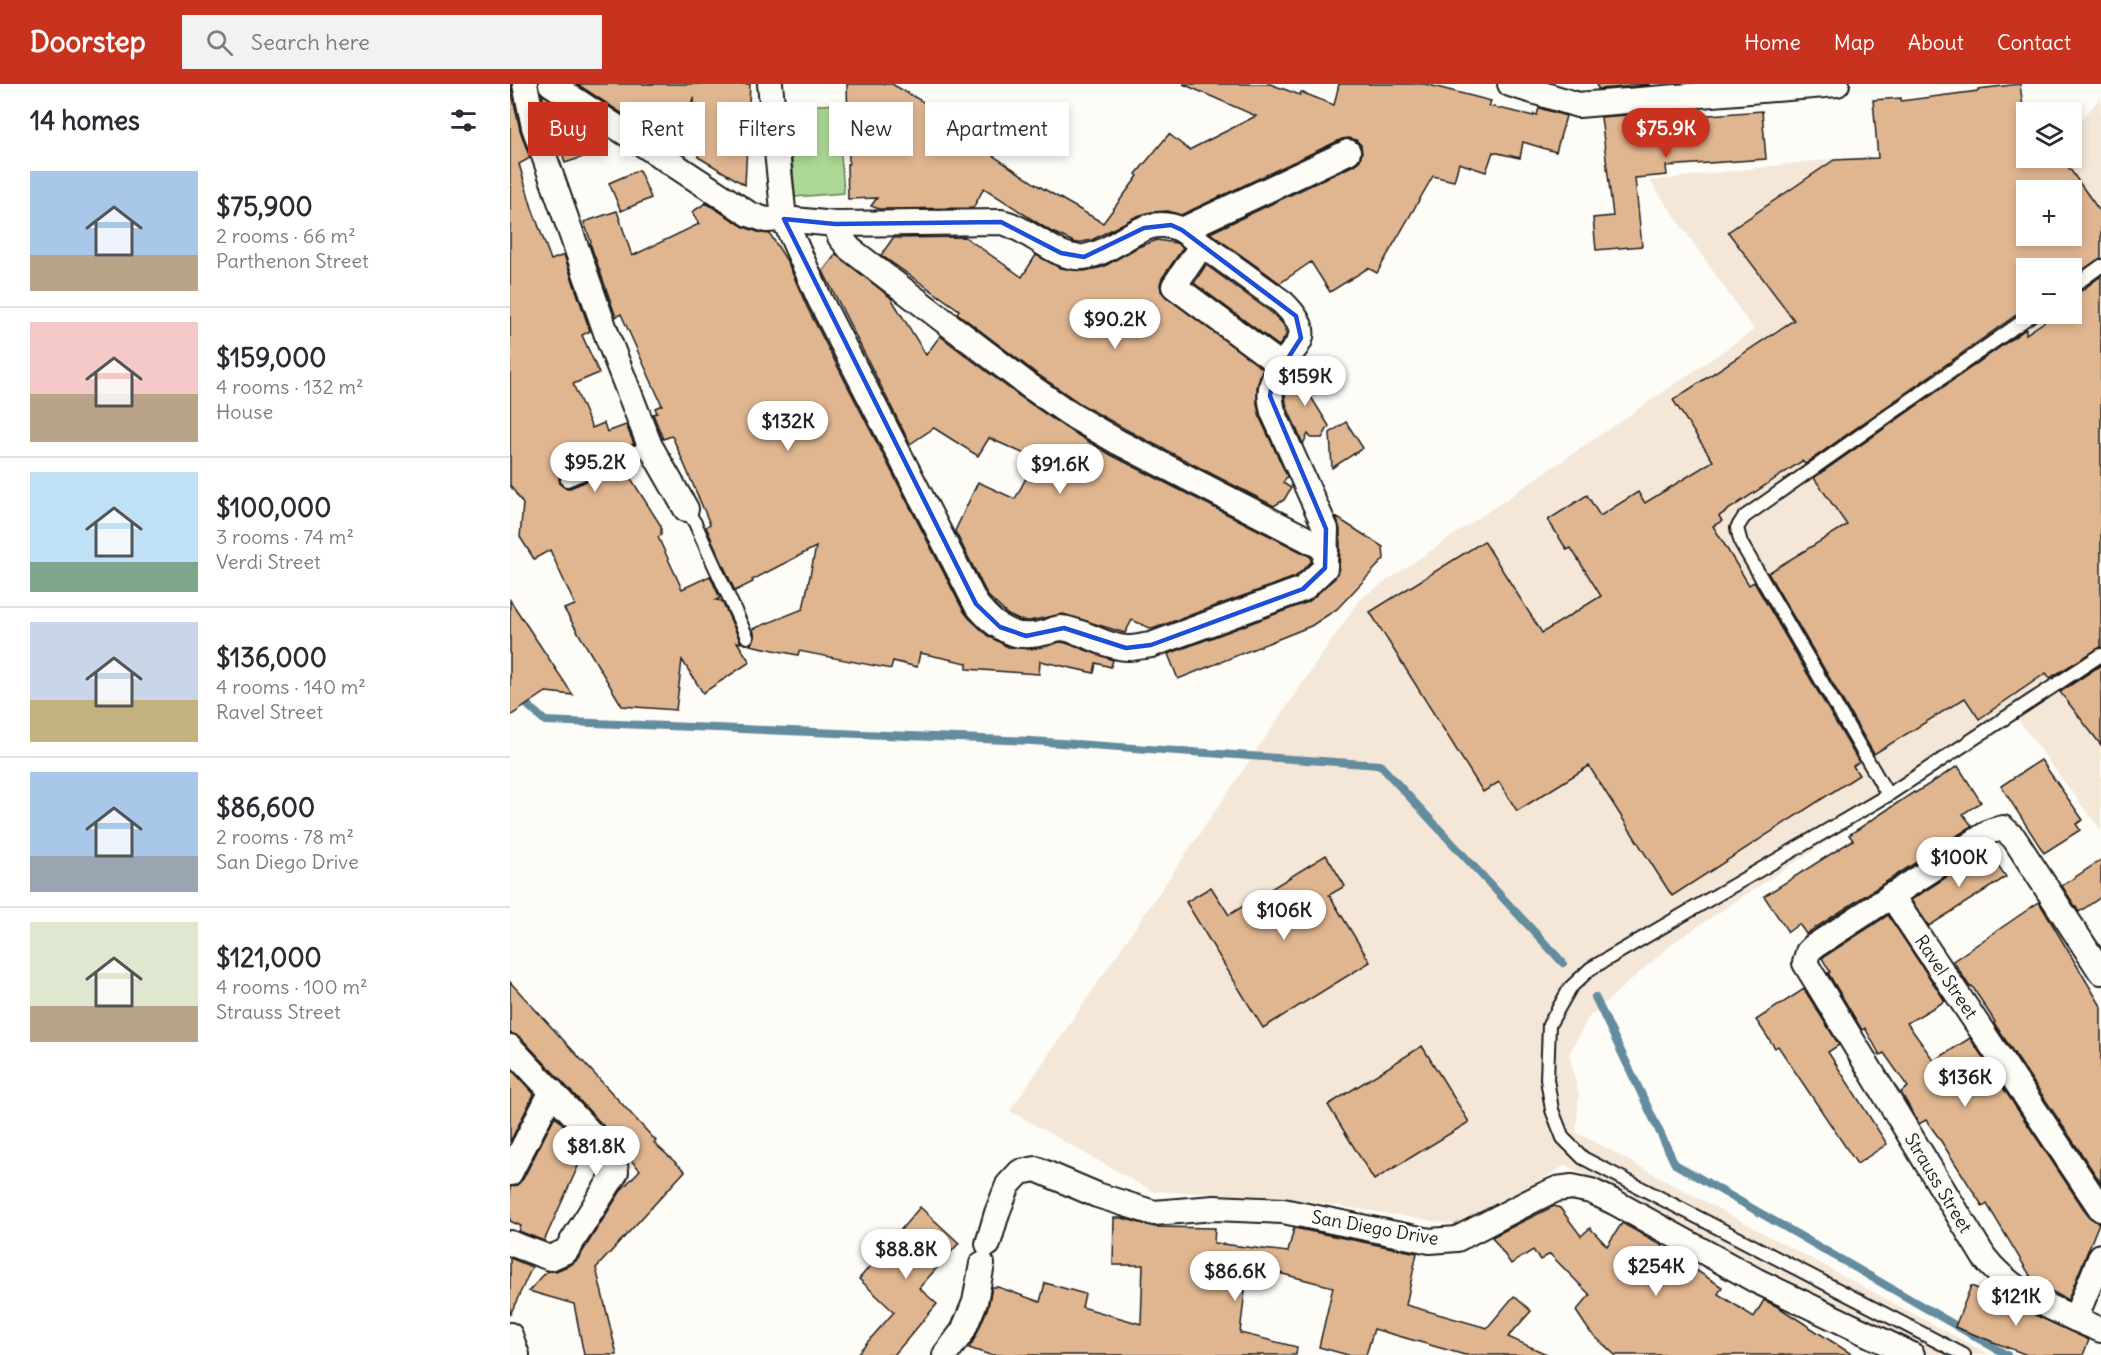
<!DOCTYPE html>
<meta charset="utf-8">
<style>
:root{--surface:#fff;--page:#f2f2f3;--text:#2b2b33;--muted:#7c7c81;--line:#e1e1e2;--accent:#c8321e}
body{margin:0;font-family:Delius,sans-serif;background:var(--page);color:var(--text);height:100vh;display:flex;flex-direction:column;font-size:22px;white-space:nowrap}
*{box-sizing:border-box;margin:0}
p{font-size:20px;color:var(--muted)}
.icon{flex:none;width:33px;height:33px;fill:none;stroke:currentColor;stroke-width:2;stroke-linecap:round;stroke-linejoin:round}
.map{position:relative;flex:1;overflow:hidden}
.panel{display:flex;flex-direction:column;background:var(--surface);width:510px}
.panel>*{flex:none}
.banner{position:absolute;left:18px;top:18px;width:570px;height:54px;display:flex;gap:12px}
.fabs{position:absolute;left:1506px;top:18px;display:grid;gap:12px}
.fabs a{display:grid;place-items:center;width:66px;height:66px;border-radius:0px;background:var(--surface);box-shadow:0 3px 9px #0003;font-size:30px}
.price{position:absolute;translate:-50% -51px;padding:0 14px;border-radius:21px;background:#fff;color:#222;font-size:20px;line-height:39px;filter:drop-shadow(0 2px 3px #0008)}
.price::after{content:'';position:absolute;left:50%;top:36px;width:18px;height:14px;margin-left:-9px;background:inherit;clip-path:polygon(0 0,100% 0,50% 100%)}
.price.active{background:var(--accent);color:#fff}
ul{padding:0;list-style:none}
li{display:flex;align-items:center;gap:18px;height:150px;padding:0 30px}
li+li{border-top:2px solid var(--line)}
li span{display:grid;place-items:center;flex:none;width:168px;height:120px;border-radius:0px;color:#555}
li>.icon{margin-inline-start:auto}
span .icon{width:72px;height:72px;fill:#fffc;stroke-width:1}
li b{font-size:26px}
h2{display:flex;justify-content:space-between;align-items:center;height:72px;padding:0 30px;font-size:26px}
.pill{padding:0 21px;border-radius:0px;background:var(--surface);box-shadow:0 3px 9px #0003;font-size:21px;line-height:54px}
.pill.active{background:var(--accent);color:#fff}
header{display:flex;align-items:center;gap:36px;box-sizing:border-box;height:84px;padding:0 30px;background:var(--accent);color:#fff}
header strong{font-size:28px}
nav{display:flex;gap:33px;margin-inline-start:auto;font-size:21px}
.search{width:420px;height:54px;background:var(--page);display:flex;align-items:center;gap:15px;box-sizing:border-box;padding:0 21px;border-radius:0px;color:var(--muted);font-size:22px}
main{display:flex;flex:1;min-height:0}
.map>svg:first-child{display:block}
</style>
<header>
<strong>Doorstep</strong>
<div class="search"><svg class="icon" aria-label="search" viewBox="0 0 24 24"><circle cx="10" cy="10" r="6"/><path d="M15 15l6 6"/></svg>Search here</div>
<nav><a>Home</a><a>Map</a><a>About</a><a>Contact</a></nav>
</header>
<main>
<section class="panel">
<h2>14 homes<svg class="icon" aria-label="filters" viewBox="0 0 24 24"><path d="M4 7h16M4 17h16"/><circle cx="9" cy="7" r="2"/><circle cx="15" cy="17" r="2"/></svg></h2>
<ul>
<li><span style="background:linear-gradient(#a9c7e8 70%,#b9a48a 0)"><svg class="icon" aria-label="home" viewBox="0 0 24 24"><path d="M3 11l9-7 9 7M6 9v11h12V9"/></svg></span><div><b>$75,900</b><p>2 rooms · 66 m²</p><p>Parthenon Street</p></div></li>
<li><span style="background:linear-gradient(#f6c9c9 60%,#b9a48a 0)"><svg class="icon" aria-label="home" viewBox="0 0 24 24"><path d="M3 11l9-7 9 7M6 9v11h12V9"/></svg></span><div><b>$159,000</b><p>4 rooms · 132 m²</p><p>House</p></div></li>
<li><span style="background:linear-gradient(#bfe0f5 75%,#7fa58c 0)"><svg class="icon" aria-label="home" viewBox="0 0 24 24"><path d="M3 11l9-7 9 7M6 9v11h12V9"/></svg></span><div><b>$100,000</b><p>3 rooms · 74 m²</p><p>Verdi Street</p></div></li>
<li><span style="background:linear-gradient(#c9d6e8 65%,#c2b280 0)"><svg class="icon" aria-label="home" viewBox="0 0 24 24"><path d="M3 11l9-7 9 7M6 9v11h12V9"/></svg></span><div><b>$136,000</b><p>4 rooms · 140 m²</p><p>Ravel Street</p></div></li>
<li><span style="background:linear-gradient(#a9c7e8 70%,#9aa5b1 0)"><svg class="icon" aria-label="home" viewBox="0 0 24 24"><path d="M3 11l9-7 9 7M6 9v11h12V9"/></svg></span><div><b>$86,600</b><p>2 rooms · 78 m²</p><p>San Diego Drive</p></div></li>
<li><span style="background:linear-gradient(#dfe7d0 70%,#b9a48a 0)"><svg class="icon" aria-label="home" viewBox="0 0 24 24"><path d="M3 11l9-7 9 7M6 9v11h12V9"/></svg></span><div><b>$121,000</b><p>4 rooms · 100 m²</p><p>Strauss Street</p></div></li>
</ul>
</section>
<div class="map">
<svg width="1591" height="1271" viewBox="0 0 1591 1271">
<rect width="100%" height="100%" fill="#fdfcf7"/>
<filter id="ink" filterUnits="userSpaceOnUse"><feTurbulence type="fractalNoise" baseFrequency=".0167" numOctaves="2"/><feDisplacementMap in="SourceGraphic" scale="12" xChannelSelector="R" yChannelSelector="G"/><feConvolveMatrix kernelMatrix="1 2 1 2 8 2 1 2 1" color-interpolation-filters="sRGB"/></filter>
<g filter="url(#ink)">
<path fill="#f4e7d8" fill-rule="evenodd" d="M 1591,13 L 1591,747 L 1506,633 L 1164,858 L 1079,933 L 1059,970 L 1069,1012 L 1066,1048 L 1480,1271 L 1421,1271 L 1056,1081 L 954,1142 L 773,1113 L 642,1107 L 500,1027 L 850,515 L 1244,246 L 1140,97 L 1320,75 L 1516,65 L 1516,74 L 1562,74 L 1562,46 ZM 1516,106 L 1562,106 L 1562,152 L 1516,152 ZM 1516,184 L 1562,184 L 1562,230 L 1516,230 Z"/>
<path fill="#add896" stroke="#647a59" stroke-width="1.5" d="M 327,20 L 334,109 L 285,113 L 278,23 Z"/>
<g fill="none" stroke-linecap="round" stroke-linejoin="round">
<g stroke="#638c9e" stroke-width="8">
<path d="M 0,605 L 35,637 L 522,657 L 870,681 L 1053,879"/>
<path d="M 1085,913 L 1165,1080 L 1497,1271"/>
</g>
</g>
<g fill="#e0b690" stroke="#1c1c1c" stroke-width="1.5" fill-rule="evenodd">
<path d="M 0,0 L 10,46 L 20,74 L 9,80 L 22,124 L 41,176 L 54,171 L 80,247 L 72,251 L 89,289 L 63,300 L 82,344 L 94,339 L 97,348 L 116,341 L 124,360 L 54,388 L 49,394 L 50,400 L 55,404 L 60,404 L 113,382 L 151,442 L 151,451 L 148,453 L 172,505 L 200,492 L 210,514 L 206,516 L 212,517 L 231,559 L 227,558 L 240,578 L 193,609 L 172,576 L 166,626 L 112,622 L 54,525 L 65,521 L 40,466 L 24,475 L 10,453 L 13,420 L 0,401 Z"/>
<path d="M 67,0 L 240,0 L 235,101 L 188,73 L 184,15 L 157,59 Z"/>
<path d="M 337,0 L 382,0 L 422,23 L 418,30 L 471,61 L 470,63 L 527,101 L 593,139 L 628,92 L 626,90 L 659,50 L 679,66 L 746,32 L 673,0 L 760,0 L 790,11 L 791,8 L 824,21 L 829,0 L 915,0 L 981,17 L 979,22 L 1024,32 L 1024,30 L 1027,31 L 1029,24 L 1056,32 L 1046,68 L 1013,58 L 1010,74 L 983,68 L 976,88 L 949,79 L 944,97 L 923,92 L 867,189 L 858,184 L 820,208 L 801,178 L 770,199 L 700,149 L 844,81 L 850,76 L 852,69 L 851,61 L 846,56 L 839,54 L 832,55 L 671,131 L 658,127 L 641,128 L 627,132 L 582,156 L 566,159 L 540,147 L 474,104 L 463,124 L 369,125 L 361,122 L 367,114 L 338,115 L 337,80 L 339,80 Z"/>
<path d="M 1087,0 L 1140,0 L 1140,1 L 1088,5 Z"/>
<path d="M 1510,0 L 1516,46 L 1516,74 L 1552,74 L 1591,129 L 1591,174 L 1562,193 L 1562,184 L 1516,184 L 1516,224 L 1295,380 L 1292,377 L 1209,432 L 1212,437 L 1203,442 L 1239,501 L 1244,498 L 1349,678 L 1343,682 L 1349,691 L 1162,812 L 1079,682 L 1007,727 L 989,698 L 973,708 L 860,528 L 974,457 L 1032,549 L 1091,512 L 1061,464 L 1057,466 L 1038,436 L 1077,411 L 1090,432 L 1128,408 L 1135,419 L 1203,377 L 1163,316 L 1284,236 L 1218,148 L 1324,76 L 1368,74 L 1363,16 L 1391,14 L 1391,17 L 1468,7 L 1468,5 ZM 1516,106 L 1562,106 L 1562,152 L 1516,152 Z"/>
<path d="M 32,10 L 68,34 L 79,71 L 55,79 L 50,60 L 46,62 L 38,39 Z"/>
<path d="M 1252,27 L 1256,75 L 1156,82 L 1157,91 L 1125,94 L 1132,162 L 1086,166 L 1083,134 L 1103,132 L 1091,33 L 1144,29 L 1145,35 Z"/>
<path d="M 129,86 L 141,114 L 111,127 L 99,99 Z"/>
<path d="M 196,119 L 234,143 L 251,149 L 260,150 L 277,177 L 297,223 L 453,526 L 459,534 L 478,552 L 498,563 L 521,565 L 550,558 L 556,559 L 603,576 L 601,583 L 586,579 L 584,589 L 530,577 L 529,590 L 457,585 L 457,579 L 410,569 L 407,583 L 383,577 L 381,585 L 289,567 L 288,571 L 240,561 L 245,554 L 243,545 L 293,525 L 306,463 L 242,496 L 243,498 L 225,507 L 196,443 L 200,440 L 162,352 L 153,355 L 143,330 L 147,329 L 145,324 L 152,321 L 111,230 L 106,233 L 80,159 L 81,158 L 74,138 L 107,127 L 122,172 L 189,140 L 182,128 Z"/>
<path d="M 455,153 L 512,193 L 526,171 L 550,184 L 574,187 L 593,183 L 628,163 L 647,156 L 666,159 L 673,164 L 652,194 L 650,200 L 651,207 L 656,213 L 753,285 L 747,302 L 747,320 L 750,334 L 777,392 L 773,399 L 781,404 L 774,416 L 764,422 L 615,345 L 571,320 L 526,289 L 447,229 L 449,226 L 371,171 L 383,154 Z"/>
<path d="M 326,170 L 381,214 L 416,271 L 430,252 L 509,312 L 556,344 L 601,371 L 801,473 L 801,478 L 785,493 L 642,545 L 622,536 L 615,549 L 553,530 L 519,537 L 509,536 L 498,531 L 478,512 L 445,447 L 468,398 L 505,415 L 526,375 L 479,354 L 468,372 L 424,344 L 400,360 L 313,187 Z"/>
<path d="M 696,181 L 762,229 L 773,240 L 777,250 L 769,262 L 684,199 Z"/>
<path d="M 1591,192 L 1591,563 L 1540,594 L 1536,589 L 1469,635 L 1455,614 L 1364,670 L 1258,489 L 1337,441 L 1304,394 L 1516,245 L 1516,250 L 1546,230 L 1562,230 L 1562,211 L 1567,210 Z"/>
<path d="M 786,285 L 809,299 L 801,313 L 819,342 L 812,354 L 801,354 L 798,350 L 793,360 L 777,323 L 775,313 L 776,304 Z"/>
<path d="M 836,338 L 853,364 L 822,384 L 820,349 Z"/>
<path d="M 826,433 L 873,463 L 874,475 L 827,525 L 801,542 L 668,595 L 658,570 L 798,518 L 825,494 L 829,484 L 830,465 L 830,445 Z"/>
<path d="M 0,516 L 63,611 L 36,608 L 0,632 Z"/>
<path d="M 1591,581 L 1591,661 L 1550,608 Z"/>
<path d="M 1531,676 L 1573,736 L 1566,740 L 1570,746 L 1534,769 L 1491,702 Z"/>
<path d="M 1448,682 L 1471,718 L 1453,730 L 1462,742 L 1296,850 L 1289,840 L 1278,848 L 1254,812 L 1343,756 L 1339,751 L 1404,708 L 1405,709 Z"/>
<path d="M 1478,766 L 1496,793 L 1419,842 L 1401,816 Z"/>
<path d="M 816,771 L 835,802 L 819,811 L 860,878 L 753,944 L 676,818 L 701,803 L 719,831 Z"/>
<path d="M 1591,776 L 1591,813 L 1569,828 L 1552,802 Z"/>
<path d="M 1529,818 L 1591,922 L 1591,1099 L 1484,939 L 1485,938 L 1462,902 L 1460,903 L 1443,877 Z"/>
<path d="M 1378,831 L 1435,917 L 1397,939 L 1424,977 L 1460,954 L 1579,1133 L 1589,1139 L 1558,1216 L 1524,1198 L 1477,1120 L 1473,1123 L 1429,1054 L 1416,1036 L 1409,1040 L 1391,1008 L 1398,1003 L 1374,969 L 1370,971 L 1355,944 L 1352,946 L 1318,889 L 1320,888 L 1312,874 Z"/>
<path d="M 0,898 L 146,1057 L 144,1059 L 175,1087 L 86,1184 L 107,1271 L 74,1271 L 64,1220 L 19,1207 L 37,1187 L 46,1187 L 62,1180 L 68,1175 L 112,1105 L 130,1086 L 118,1073 L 114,1064 L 10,953 L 0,949 Z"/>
<path d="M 1294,905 L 1329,961 L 1318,968 L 1377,1060 L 1347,1080 L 1268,962 L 1265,964 L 1246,936 Z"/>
<path d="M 912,962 L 959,1038 L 864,1096 L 818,1021 Z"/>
<path d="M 0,984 L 24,1010 L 0,1058 Z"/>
<path d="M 45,1032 L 76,1065 L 34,1157 L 9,1147 L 11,1142 L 0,1137 L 0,1103 L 7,1101 L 13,1095 Z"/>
<path d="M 1044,1122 L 1050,1124 L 1071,1152 L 1080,1144 L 1097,1162 L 1112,1139 L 1153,1162 L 1152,1164 L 1212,1203 L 1208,1210 L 1244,1233 L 1254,1216 L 1270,1224 L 1343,1271 L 1105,1271 L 1080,1248 L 1066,1227 L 1080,1211 L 1040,1170 L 1030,1176 L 1023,1166 L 1001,1180 L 982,1153 Z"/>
<path d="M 410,1123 L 449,1159 L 409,1204 L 427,1220 L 384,1271 L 346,1271 L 384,1228 L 349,1195 Z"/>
<path d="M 604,1134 L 612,1134 L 645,1143 L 705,1144 L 704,1159 L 778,1168 L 784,1144 L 907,1169 L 896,1221 L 977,1244 L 1004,1212 L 1021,1227 L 998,1253 L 1039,1271 L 955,1271 L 864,1245 L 856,1271 L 838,1271 L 809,1263 L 823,1203 L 738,1181 L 730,1249 L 787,1263 L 786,1271 L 480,1271 L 459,1264 L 466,1252 L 478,1223 L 482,1203 L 488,1203 L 530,1218 L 535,1199 L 575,1210 L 572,1223 L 631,1240 L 633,1181 L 603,1181 Z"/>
<path d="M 0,1174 L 22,1183 L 0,1231 Z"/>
<path d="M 1461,1202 L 1494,1215 L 1495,1213 L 1521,1229 L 1579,1256 L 1573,1271 L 1517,1271 L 1445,1243 Z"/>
</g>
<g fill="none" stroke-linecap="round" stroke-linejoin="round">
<g stroke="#1c1c1c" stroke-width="16">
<g id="lane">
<path d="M 1562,203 L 1591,182"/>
<path d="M 57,396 L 140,362"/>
<path d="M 176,425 L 185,439 L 237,553"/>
<path d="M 1378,711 L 1231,459 L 1227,444 L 1234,433 L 1523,230"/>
<path d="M 1454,1271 L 1073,1074 L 1053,1054 L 1042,1026 L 1037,995 L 1039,941 L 1060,904 L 1080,885 L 1378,711 L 1591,571"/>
</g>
</g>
<g stroke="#1c1c1c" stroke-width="28">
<g id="street">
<path d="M 15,0 L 24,43 L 99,257 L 140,362 L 176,425"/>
<path d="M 41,0 L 239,130 L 256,136 L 274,135 L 325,140 L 491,138 C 518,143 547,177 574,173 C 610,168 632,127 672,146 L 838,68"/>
<path d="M 260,0 L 274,135 L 310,216 L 466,520 C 476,532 486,543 502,549 C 513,553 527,551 538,548 C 543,546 546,544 551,544 C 574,546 596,564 618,564 C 625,564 633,562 641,561 L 793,505 L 815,484 L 816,445 L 763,328 C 761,319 759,310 762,300 C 773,262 816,260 772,218 L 672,146"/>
<path d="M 1000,0 L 1068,21 L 1327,0"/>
<path d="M 325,140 L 330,153 L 340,165 L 518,301 L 563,332 L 608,358 L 816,465"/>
<path d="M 692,161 L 664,202 L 772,282"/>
<path d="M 1381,811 L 1591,1125"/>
<path d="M 1591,888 L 1504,754 L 1493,744 L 1481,747 L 1303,863 L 1298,868 L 1295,879 L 1474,1173 C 1503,1211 1548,1227 1591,1246"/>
<path d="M 0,963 L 104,1074 L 106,1088 L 56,1167 L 40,1174 L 0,1159"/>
<path d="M 0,1089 L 42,1007"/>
<path d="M 478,1160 L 487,1129 L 498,1101 L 510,1088 L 526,1085 L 587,1111 L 644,1129 L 704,1124 L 773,1127 L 920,1157 L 947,1155 L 1031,1112 L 1047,1105 L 1062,1103 L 1081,1107 L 1104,1118 L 1247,1197 L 1402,1271"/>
<path d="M 1565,1235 L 1591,1172"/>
<path d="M 0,1251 L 7,1271"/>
<path d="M 435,1271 L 453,1247 L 465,1218 L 472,1180"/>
</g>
</g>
<use href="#lane" stroke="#fdfcf7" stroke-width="12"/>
<use href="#street" stroke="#fdfcf7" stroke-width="24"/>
</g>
</g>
<path fill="none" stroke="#1d4ed8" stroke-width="4.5" stroke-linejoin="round" d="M 274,135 L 325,140 L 491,138 L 551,169 L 574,173 L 634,144 L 661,141 L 672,146 L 786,232 L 791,254 L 762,299 L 760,312 L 816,445 L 815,484 L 793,505 L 641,561 L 616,564 L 554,544 L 516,552 L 490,543 L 466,520 Z"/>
<g text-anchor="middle" stroke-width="4.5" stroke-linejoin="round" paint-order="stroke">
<g font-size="18" fill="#1c1c1c" stroke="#fdfcf7">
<text transform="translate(1436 893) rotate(56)" y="6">Ravel Street</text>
<text transform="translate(1428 1099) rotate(59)" y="6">Strauss Street</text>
<text transform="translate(865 1144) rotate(10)" y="6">San Diego Drive</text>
</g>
</g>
</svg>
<div class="fabs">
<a><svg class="icon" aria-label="layers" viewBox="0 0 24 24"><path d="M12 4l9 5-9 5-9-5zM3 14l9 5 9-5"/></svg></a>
<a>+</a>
<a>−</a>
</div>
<b class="price active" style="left:1156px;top:75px">$75.9K</b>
<b class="price" style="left:605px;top:266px">$90.2K</b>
<b class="price" style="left:795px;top:323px">$159K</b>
<b class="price" style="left:278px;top:368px">$132K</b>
<b class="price" style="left:85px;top:409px">$95.2K</b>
<b class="price" style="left:550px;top:411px">$91.6K</b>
<b class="price" style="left:1449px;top:804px">$100K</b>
<b class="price" style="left:774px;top:857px">$106K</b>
<b class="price" style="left:1455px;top:1024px">$136K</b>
<b class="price" style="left:86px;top:1093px">$81.8K</b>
<b class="price" style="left:396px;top:1196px">$88.8K</b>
<b class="price" style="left:1146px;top:1213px">$254K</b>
<b class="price" style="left:725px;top:1218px">$86.6K</b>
<b class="price" style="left:1506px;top:1243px">$121K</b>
<div class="banner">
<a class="pill active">Buy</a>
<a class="pill">Rent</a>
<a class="pill">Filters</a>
<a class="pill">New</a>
<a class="pill">Apartment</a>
</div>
</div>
</main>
